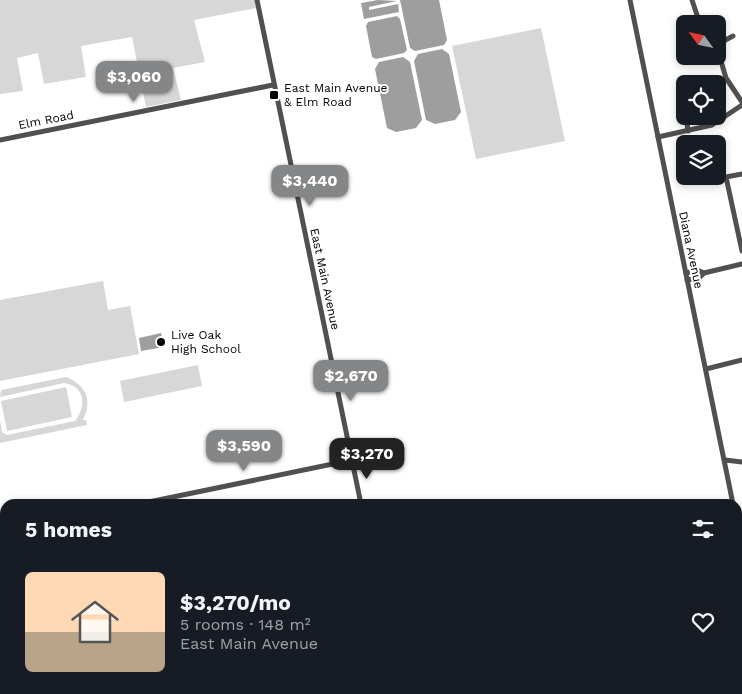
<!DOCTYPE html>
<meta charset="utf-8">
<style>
:root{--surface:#171b24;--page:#20242c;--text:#f1f3f6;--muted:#9ea1a6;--line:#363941;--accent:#858687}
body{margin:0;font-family:"Work Sans",sans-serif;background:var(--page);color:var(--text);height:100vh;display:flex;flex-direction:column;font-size:19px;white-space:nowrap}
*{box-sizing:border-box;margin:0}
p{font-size:16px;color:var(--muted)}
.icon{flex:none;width:28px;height:28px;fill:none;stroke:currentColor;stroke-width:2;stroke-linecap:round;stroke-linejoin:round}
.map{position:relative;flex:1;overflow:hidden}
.sheet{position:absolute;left:0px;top:499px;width:742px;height:196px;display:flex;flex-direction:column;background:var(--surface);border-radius:15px 15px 0 0;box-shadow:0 2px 8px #0003}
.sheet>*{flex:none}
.needle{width:32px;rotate:303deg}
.fabs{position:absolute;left:676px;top:15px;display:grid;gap:10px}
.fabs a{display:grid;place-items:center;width:50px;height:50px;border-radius:8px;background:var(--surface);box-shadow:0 2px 8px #0003;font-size:25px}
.price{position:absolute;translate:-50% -42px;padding:0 11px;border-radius:10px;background:var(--accent);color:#fff;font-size:16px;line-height:32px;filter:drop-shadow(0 1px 2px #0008)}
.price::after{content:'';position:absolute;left:50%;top:30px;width:15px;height:11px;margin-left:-8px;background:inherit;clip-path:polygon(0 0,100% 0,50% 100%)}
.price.on{background:#222;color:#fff}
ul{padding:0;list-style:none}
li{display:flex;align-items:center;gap:15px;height:125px;padding:0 25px}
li+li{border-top:1px solid var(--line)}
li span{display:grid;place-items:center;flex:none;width:140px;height:100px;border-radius:8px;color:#555}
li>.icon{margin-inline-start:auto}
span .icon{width:60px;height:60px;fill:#fffc;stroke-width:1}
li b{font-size:21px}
h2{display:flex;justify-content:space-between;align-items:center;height:60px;padding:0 25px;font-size:21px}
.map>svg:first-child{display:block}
</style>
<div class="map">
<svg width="742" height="694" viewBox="0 0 742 694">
<rect width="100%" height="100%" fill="#fff"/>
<g fill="#d7d7d7">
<path d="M 0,0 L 255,0 L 256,8 L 194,20 L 205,62 L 173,68 L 181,100 L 146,107 L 132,37 L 81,46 L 86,77 L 44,84 L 38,53 L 17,58 L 23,91 L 0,94 Z"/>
<path d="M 541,28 L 565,141 L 476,159 L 452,46 Z"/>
<path d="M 103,281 L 108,310 L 130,306 L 139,354 L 0,381 L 0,300 Z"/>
<path d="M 198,365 L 202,386 L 124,402 L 120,381 Z"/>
<path d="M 66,377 C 86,385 93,400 83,420 L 86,420 L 87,425 L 0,443 L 0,420 L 2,432 L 7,435 L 75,421 C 87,406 85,386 64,383 L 0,397 L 1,390 Z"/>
<path d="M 66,387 L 72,417 L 7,431 L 1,401 Z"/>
<path d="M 742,566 L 742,655 L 738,656 L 738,567 Z"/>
<path d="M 484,690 L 583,690 L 583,694 L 485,694 Z"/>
</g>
<g fill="#9e9e9e">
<path d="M 378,0 L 397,1 L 369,7 L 369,10 L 398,4 L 399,12 L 364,19 L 361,3 Z"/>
<path d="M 400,0 L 439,0 L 447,40 L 444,45 L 415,51 L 410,48 Z"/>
<path d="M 397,16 L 400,19 L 407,50 L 404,53 L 376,59 L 372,57 L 366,26 L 368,22 Z"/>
<path d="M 442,49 L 449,54 L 461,112 L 455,120 L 435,124 L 426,120 L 414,61 L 418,54 Z"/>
<path d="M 403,57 L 410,62 L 422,120 L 416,128 L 396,132 L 387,128 L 375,69 L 379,62 Z"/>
<path d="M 161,333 L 164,347 L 141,351 L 139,338 Z"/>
</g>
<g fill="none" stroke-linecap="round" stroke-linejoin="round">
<g stroke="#505050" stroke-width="5">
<path d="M 257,0 L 361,504"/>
<path d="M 630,0 L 733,504"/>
<path d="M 692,0 L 700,24"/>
<path d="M 718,44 L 733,36"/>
<path d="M 718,51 L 726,78 L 742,102"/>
<path d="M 683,103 L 685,113"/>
<path d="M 686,116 L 688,131"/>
<path d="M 658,137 L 712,125 L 742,105"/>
<path d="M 0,140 L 273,85"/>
<path d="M 742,174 L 726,177 L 742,251"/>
<path d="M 686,273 L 697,270 L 704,273"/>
<path d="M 687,280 L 699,278 L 704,273 L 742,264"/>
<path d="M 706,369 L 742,360"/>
<path d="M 725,460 L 742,462"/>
<path d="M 139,504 L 352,460"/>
<path d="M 738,524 L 742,547"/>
<path d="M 0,550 L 5,573"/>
<path d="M 738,624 L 742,623"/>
<path d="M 25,690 L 25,694"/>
<path d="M 30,690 L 30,694"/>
<path d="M 393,694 L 413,690"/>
</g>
</g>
<g fill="#000" stroke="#fff" stroke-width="2">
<rect x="269" y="90" width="10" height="10" rx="2.5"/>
<circle cx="161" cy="342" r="5"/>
</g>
<g text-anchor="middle" stroke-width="4" stroke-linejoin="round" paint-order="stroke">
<g font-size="12" fill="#000" stroke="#fff" text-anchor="start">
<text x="284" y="92">East Main Avenue<tspan x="284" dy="14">&amp; Elm Road</tspan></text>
<text x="171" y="339">Live Oak<tspan x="171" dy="14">High School</tspan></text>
</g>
<g font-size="12" fill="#000" stroke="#fff">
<text transform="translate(46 120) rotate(-11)" y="4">Elm Road</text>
<text transform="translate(691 250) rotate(78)" y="4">Diana Avenue</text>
<text transform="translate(325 279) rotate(78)" y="4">East Main Avenue</text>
</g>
</g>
</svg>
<div class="fabs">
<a><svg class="needle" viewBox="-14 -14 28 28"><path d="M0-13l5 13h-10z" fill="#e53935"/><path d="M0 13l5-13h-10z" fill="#9ea1a6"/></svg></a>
<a><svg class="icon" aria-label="locate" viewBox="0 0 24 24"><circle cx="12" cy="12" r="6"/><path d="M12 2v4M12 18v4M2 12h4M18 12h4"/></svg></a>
<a><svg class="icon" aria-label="layers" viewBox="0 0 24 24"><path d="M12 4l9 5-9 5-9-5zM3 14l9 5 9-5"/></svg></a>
</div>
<b class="price" style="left:134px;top:103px">$3,060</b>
<b class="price" style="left:310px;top:207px">$3,440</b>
<b class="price" style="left:351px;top:402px">$2,670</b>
<b class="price" style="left:244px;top:472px">$3,590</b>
<b class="price on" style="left:367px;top:480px">$3,270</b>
<section class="sheet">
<h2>5 homes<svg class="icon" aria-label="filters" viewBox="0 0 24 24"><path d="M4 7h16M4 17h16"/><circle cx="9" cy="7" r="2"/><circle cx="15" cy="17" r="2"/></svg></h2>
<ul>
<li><span style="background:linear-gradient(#ffd9b3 60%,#b9a48a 0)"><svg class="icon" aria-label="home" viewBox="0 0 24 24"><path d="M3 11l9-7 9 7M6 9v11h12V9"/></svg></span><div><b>$3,270/mo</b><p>5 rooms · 148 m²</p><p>East Main Avenue</p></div><svg class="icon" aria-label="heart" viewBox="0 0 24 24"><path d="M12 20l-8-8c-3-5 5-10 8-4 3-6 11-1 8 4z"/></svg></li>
</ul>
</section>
</div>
